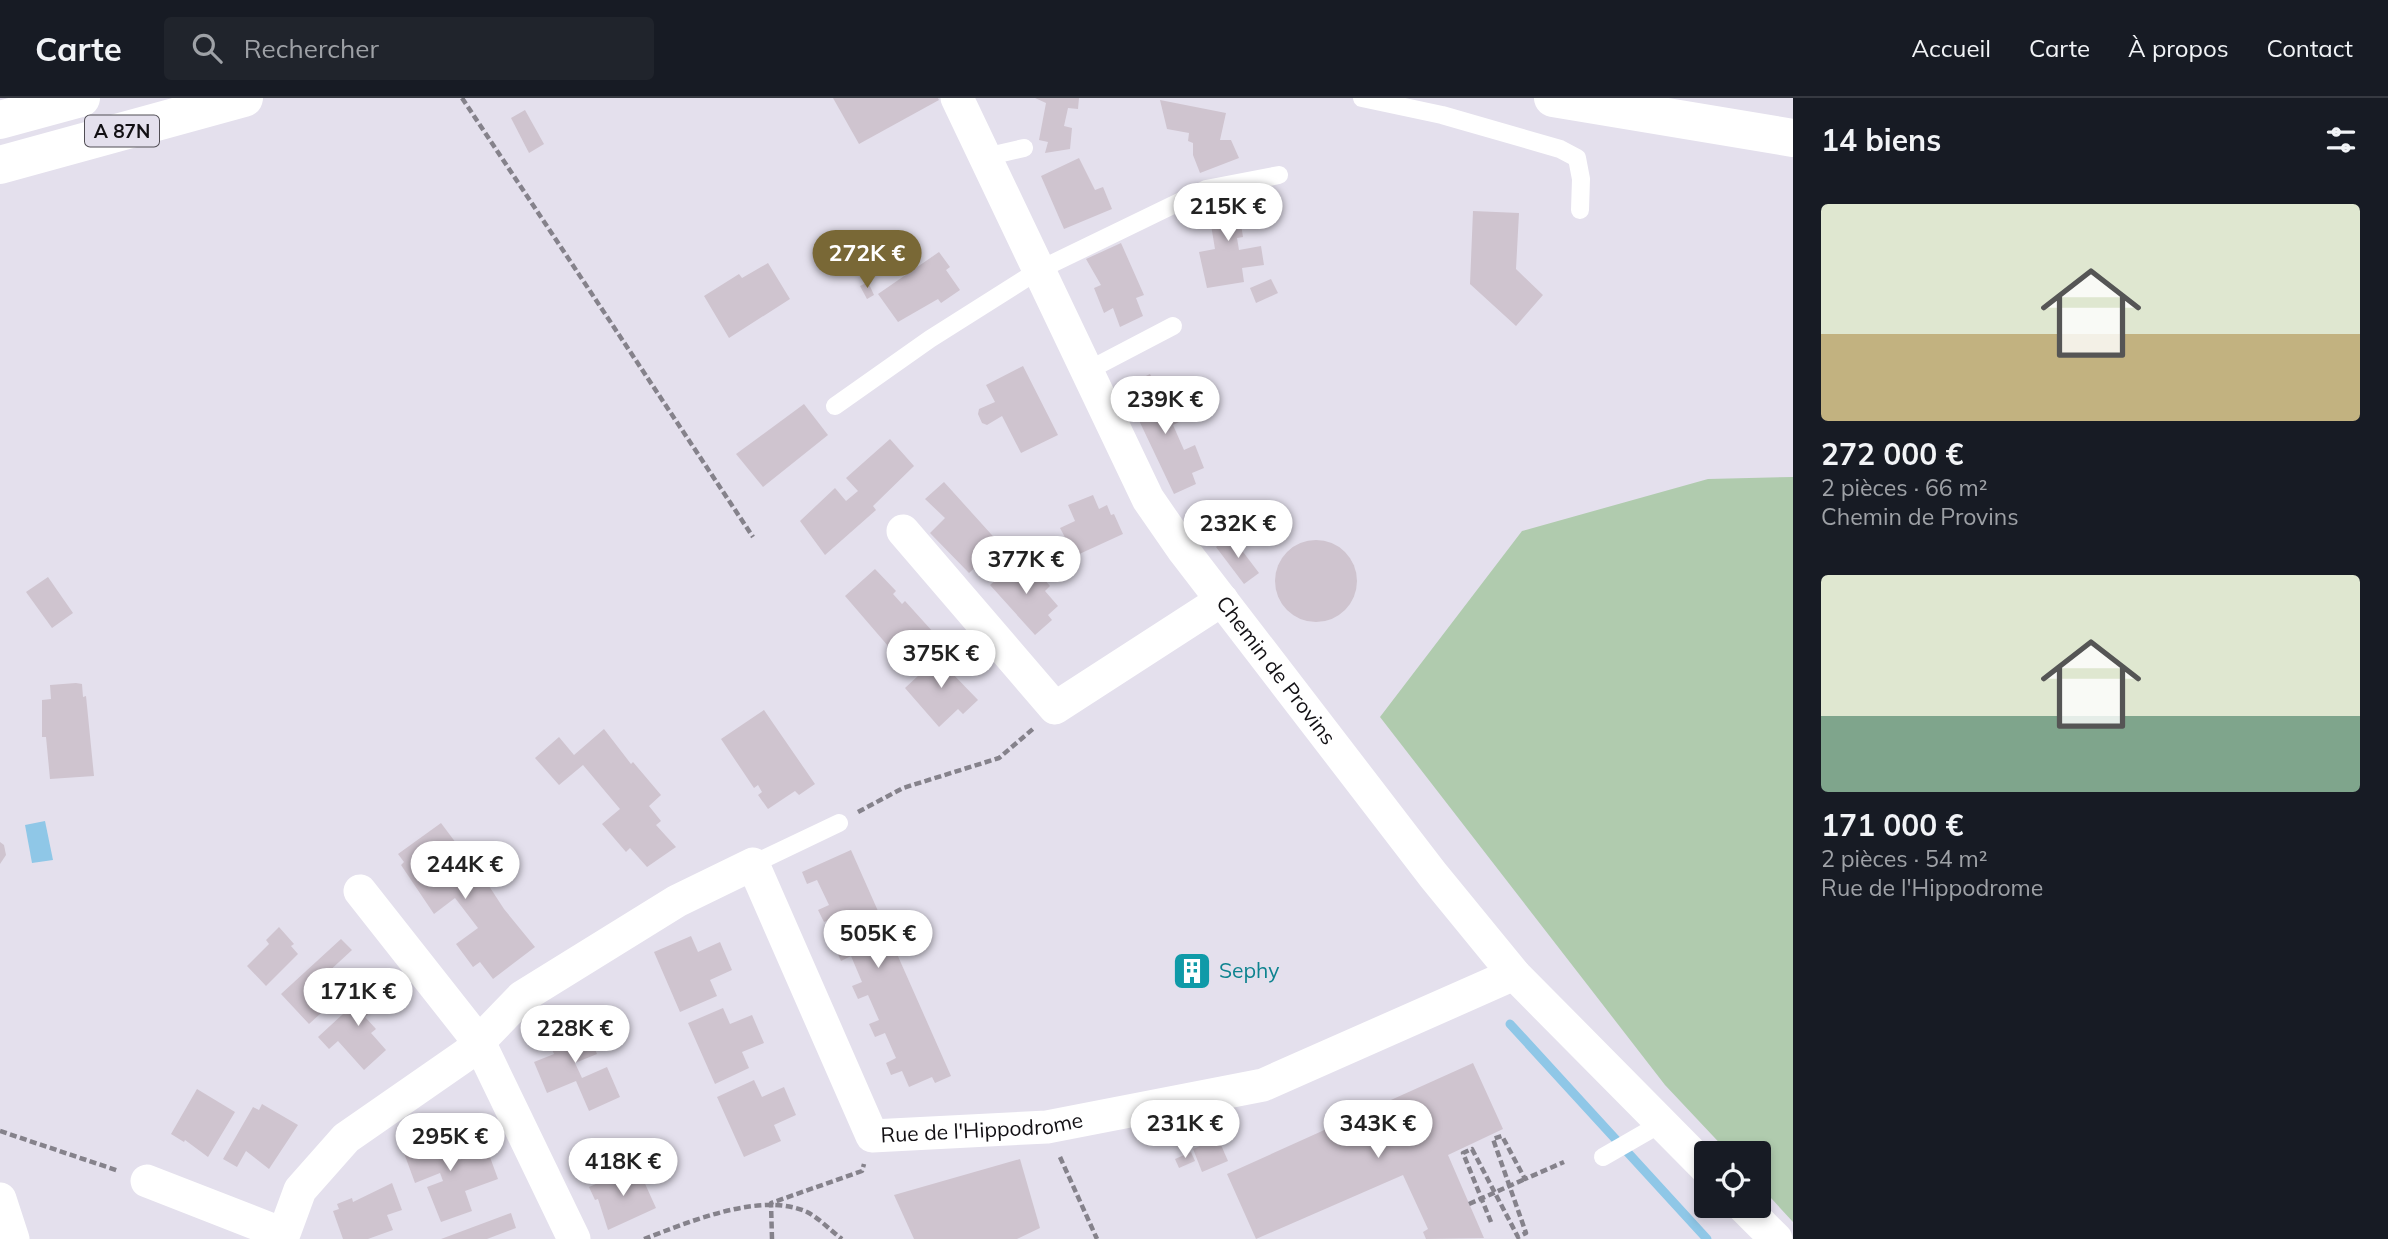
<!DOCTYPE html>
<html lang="fr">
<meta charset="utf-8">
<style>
:root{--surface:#171b24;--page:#20242c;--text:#f1f3f6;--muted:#9ea1a6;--line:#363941;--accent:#796836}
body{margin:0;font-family:Mulish,sans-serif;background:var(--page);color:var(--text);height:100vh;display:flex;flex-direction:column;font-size:26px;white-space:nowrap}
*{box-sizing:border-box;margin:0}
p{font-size:23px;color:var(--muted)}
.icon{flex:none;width:38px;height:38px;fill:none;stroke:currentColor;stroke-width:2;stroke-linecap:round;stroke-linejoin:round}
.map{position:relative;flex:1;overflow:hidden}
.drawer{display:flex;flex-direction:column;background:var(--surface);width:595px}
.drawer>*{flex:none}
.fabs{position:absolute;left:1694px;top:1043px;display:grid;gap:14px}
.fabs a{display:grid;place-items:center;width:77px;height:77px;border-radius:7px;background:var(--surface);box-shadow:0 4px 10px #0003;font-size:35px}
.price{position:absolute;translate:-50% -60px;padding:0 16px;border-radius:24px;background:#fff;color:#222;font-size:23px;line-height:46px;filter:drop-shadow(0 2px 4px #0008)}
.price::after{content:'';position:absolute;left:50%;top:42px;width:21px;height:16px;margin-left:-10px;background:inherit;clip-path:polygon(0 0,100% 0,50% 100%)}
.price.current{background:var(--accent);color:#fff}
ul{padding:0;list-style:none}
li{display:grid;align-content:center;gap:14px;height:371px;padding:0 28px}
li span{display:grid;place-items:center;height:217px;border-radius:7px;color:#555}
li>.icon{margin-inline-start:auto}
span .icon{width:126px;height:126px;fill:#fffc;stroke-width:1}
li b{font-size:30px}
h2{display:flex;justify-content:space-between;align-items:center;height:84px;padding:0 28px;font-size:30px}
header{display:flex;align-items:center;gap:42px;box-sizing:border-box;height:98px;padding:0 35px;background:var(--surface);border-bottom:2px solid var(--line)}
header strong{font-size:33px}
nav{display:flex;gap:38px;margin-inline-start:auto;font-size:24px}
.search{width:490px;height:63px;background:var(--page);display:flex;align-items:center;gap:18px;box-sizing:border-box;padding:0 24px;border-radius:7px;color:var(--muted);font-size:26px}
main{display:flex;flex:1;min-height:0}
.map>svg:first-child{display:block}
</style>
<header>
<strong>Carte</strong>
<div class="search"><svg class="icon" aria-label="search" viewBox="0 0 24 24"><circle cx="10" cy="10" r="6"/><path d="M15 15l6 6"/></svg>Rechercher</div>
<nav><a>Accueil</a><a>Carte</a><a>À propos</a><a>Contact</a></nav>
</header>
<main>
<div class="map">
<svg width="1793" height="1141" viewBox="0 0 1793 1141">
<rect width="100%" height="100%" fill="#e4e0ed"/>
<path fill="#b0cbae" d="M 1793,379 L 1793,1124 L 1759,1087 L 1759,1055 L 1729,1055 L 1665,987 L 1380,619 L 1522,433 L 1708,381 Z"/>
<path fill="#8fc7e7" d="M 45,723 L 53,762 L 32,765 L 25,727 Z"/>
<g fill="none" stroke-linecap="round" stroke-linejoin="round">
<path stroke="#8fc7e7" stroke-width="9" d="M 1510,926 L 1707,1141"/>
</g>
<g fill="#cfc4cf">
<path d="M 833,0 L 938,0 L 939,2 L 859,46 Z"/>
<path d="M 1035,0 L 1079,0 L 1078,11 L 1068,10 L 1064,28 L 1072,30 L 1070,51 L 1045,55 L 1048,44 L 1039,42 L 1046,5 Z"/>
<path d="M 1160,2 L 1226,15 L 1220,42 L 1231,42 L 1239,60 L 1200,75 L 1193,57 L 1193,45 L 1188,43 L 1189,35 L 1167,31 Z"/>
<path d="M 525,12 L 544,46 L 529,55 L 511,20 Z"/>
<path d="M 1079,60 L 1095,92 L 1103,89 L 1112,111 L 1064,131 L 1041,78 Z"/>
<path d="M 1247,94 L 1250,112 L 1239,114 L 1243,139 L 1237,140 L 1239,152 L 1261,148 L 1264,167 L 1242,170 L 1244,184 L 1207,190 L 1199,154 L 1215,151 L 1211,127 L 1205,128 L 1203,115 L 1217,109 L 1215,99 Z"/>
<path d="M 1473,113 L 1519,115 L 1516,171 L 1543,197 L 1516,228 L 1470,186 Z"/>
<path d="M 1121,145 L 1144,197 L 1136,200 L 1143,218 L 1120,229 L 1113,210 L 1104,215 L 1094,190 L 1101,187 L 1086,161 Z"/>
<path d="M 939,154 L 950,169 L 946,172 L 960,192 L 941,205 L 938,201 L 898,224 L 878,196 Z"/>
<path d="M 768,165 L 790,201 L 729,240 L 704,198 L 739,176 L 742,180 Z"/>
<path d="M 1271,181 L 1278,195 L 1256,205 L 1250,190 Z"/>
<path d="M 868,184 L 874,197 L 867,201 L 860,188 Z"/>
<path d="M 1023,268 L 1058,337 L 1021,355 L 1002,318 L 987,327 L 982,325 L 978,316 L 979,311 L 995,304 L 986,287 Z"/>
<path d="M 1150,276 L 1161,300 L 1167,298 L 1179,324 L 1173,327 L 1184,352 L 1195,347 L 1204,370 L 1192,375 L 1196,386 L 1174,396 L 1135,314 L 1140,310 L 1129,286 Z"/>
<path d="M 804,306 L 828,337 L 763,389 L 736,356 Z"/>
<path d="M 890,341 L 914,368 L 873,408 L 876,412 L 825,457 L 800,423 L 835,390 L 846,403 L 858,393 L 846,380 Z"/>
<path d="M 944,384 L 1000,446 L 969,475 L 930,435 L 945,420 L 925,401 Z"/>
<path d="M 1093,397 L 1099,411 L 1107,407 L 1111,417 L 1114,416 L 1123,436 L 1075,458 L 1060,430 L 1075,423 L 1068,407 Z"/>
<path d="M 1231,438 L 1259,475 L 1244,486 L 1216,449 Z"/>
<circle cx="1316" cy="483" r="41"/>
<path d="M 1018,463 L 1028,474 L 1034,470 L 1050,488 L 1045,493 L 1058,508 L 1048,517 L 1052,522 L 1035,537 L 990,487 Z"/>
<path d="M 875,471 L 896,493 L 893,496 L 902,506 L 905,503 L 933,534 L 901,563 L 845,498 Z"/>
<path d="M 48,479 L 73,515 L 52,530 L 26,494 Z"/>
<path d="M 947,551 L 959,564 L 949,572 L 978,602 L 963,616 L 958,611 L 939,629 L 905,590 Z"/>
<path d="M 76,585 L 82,586 L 83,599 L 86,598 L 94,678 L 50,681 L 46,639 L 42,639 L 42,602 L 51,601 L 50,587 Z"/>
<path d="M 764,612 L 815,686 L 799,697 L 795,693 L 768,711 L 758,697 L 762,694 L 758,687 L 754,690 L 721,641 Z"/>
<path d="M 604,631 L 631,666 L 633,664 L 661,697 L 649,708 L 661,723 L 656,727 L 676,749 L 647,769 L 630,750 L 626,754 L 602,726 L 620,711 L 583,667 L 559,687 L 535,660 L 559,639 L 574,657 Z"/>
<path d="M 441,725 L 465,757 L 445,772 L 451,781 L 474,765 L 504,811 L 535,849 L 493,881 L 480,864 L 473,869 L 456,846 L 478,830 L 455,800 L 434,816 L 401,767 L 404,764 L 398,756 Z"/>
<path d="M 0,744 L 4,747 L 6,757 L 0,766 Z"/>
<path d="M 851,752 L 951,978 L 935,985 L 932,979 L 909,989 L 902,973 L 891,977 L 886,965 L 896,960 L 885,935 L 875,939 L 869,926 L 879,922 L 868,897 L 858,901 L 852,888 L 862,884 L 851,858 L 841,863 L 835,850 L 846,846 L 834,820 L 824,824 L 818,812 L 829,807 L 817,782 L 807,786 L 802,774 Z"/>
<path d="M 279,829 L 294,846 L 291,848 L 298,856 L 266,888 L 247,868 L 269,846 L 266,842 Z"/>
<path d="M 691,838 L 698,854 L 720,844 L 732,872 L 710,882 L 717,898 L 680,914 L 654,854 Z"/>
<path d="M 341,841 L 352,852 L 326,876 L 343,895 L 309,926 L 281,896 Z"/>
<path d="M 1193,863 L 1201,879 L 1191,884 L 1184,867 Z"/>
<path d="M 380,882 L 391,895 L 365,919 L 376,931 L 371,935 L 386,952 L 364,972 L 338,943 L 329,951 L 318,939 Z"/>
<path d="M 723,910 L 730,926 L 752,917 L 764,945 L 742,954 L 749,970 L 715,986 L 688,925 Z"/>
<path d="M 580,916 L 597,956 L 575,965 L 582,980 L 607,969 L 620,999 L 589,1013 L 576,983 L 547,995 L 534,964 L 554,956 L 545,935 Z"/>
<path d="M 1473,965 L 1503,1031 L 1448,1057 L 1484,1140 L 1426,1141 L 1423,1134 L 1428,1131 L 1403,1077 L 1256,1141 L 1227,1076 Z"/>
<path d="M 754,982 L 762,999 L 784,989 L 796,1017 L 774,1027 L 781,1043 L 744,1059 L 717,999 Z"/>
<path d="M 197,991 L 235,1014 L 208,1059 L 185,1042 L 184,1044 L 171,1036 Z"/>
<path d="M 262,1006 L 298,1027 L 269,1071 L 246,1053 L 237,1069 L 223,1061 L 253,1009 L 259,1012 Z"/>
<path d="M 451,1030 L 459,1062 L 487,1051 L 498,1081 L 465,1093 L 472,1113 L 441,1124 L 427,1089 L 443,1083 L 440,1075 L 415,1085 L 404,1055 L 422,1049 L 419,1042 Z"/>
<path d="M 1218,1040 L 1228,1063 L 1202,1074 L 1193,1051 Z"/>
<path d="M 1191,1054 L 1195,1063 L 1179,1070 L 1175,1061 Z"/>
<path d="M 1020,1061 L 1040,1130 L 1017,1141 L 914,1141 L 894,1097 Z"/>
<path d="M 637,1068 L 656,1110 L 608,1132 L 598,1101 L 595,1102 L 589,1089 Z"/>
<path d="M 392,1085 L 402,1112 L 387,1117 L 393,1132 L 368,1141 L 343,1141 L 333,1113 L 339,1111 L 337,1106 L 352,1100 L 353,1104 Z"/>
<path d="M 511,1115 L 516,1130 L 487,1141 L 441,1141 Z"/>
</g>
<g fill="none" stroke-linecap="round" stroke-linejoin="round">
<g stroke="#85828b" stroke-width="4.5" stroke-dasharray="7 3.5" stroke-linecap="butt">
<path d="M 462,0 L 753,439"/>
<path d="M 858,714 L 903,690 L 999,660 L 1034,630"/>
<path d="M 0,1033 L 119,1073"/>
<path d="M 1060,1059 L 1097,1141"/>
<path d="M 1469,1106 L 1525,1081"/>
<path d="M 1491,1124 L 1463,1055 L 1472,1051 L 1518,1139 L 1526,1135 L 1493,1041 L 1502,1038 L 1525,1081 L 1564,1064"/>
<path d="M 644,1141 C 689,1124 761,1093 807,1114 C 819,1120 831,1133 842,1141"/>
<path d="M 772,1141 L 771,1105 L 862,1073 L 864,1066"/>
</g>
<g stroke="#fff" stroke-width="18">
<path d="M 1362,0 L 1442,17 L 1560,51 L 1577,60 L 1581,81 L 1580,112"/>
<path d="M 985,59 L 1024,50"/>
<path d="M 1087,273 L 1173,228"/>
<path d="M 835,308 L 930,241 L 1039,172 L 1206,91 L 1279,77"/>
<path d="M 753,766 L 839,725"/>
<path d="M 1603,1059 L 1662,1025"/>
</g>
<g stroke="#fff" stroke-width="33">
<path id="s1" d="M 957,0 L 1148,401 L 1184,453 L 1433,777 L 1514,876 L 1706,1070"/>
<path d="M 903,433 L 1055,610 L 1222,502"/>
<path d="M 360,793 L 479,944 L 574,1141"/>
<path d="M 147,1083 L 283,1136"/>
<path d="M 0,1101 L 13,1141"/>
<path d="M 1743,1108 L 1776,1141"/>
<path id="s2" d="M 282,1141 L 300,1092 L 346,1040 L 467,956 L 522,899 L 677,803 L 753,766 L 872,1038 L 1047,1029 L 1263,987 L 1514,876"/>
</g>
<g stroke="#fff" stroke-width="38">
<path d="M 1553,0 L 1793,40"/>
<path d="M 0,22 L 81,0"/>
<path d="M 0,67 L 244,0"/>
</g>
</g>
<defs>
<g id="building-square" transform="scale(2.0125)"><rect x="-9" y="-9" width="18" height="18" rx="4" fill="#0f9aa8" stroke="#e4e0ed"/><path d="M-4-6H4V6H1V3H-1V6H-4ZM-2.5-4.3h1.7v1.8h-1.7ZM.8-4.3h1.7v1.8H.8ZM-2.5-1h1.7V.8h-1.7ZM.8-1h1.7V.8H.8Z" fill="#fff"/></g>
</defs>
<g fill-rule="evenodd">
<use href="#building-square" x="1192" y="873"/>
</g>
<g text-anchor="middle" stroke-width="7" stroke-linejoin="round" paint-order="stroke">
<rect fill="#e4e0ed" stroke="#514e55" stroke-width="2" x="85" y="17.5" width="74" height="31" rx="5"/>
<g font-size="19" font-weight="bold" fill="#121014">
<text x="122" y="40">A 87N</text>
</g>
<g font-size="21" fill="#121014" stroke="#e4e0ed">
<text dy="7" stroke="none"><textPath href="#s1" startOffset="658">Chemin de Provins</textPath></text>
<text dy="7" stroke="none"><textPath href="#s2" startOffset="1022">Rue de l'Hippodrome</textPath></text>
</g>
<g font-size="21" fill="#0d838f" stroke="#e4e0ed" text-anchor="start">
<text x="1219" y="880">Sephy</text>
</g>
</g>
</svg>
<div class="fabs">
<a><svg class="icon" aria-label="locate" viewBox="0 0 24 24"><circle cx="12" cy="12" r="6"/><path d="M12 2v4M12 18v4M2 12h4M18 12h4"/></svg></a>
</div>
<b class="price" style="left:1228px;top:145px">215K €</b>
<b class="price current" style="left:867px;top:192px">272K €</b>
<b class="price" style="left:1165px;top:338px">239K €</b>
<b class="price" style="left:1238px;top:462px">232K €</b>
<b class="price" style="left:1026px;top:498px">377K €</b>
<b class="price" style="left:941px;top:592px">375K €</b>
<b class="price" style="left:465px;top:803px">244K €</b>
<b class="price" style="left:878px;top:872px">505K €</b>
<b class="price" style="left:358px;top:930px">171K €</b>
<b class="price" style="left:575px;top:967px">228K €</b>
<b class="price" style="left:1185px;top:1062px">231K €</b>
<b class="price" style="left:1378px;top:1062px">343K €</b>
<b class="price" style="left:450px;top:1075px">295K €</b>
<b class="price" style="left:623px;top:1100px">418K €</b>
</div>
<section class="drawer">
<h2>14 biens<svg class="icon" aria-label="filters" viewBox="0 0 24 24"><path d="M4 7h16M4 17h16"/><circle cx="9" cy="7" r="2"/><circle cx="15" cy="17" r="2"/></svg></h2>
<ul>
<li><span style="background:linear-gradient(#dfe7d0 60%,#c2b280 0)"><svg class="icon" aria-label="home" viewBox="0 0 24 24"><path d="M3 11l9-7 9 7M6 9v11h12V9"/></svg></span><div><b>272 000 €</b><p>2 pièces · 66 m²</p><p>Chemin de Provins</p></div></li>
<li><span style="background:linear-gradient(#dfe7d0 65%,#7fa58c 0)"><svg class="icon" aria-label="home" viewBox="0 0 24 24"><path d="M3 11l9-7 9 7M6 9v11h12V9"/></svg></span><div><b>171 000 €</b><p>2 pièces · 54 m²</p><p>Rue de l'Hippodrome</p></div></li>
</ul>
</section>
</main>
